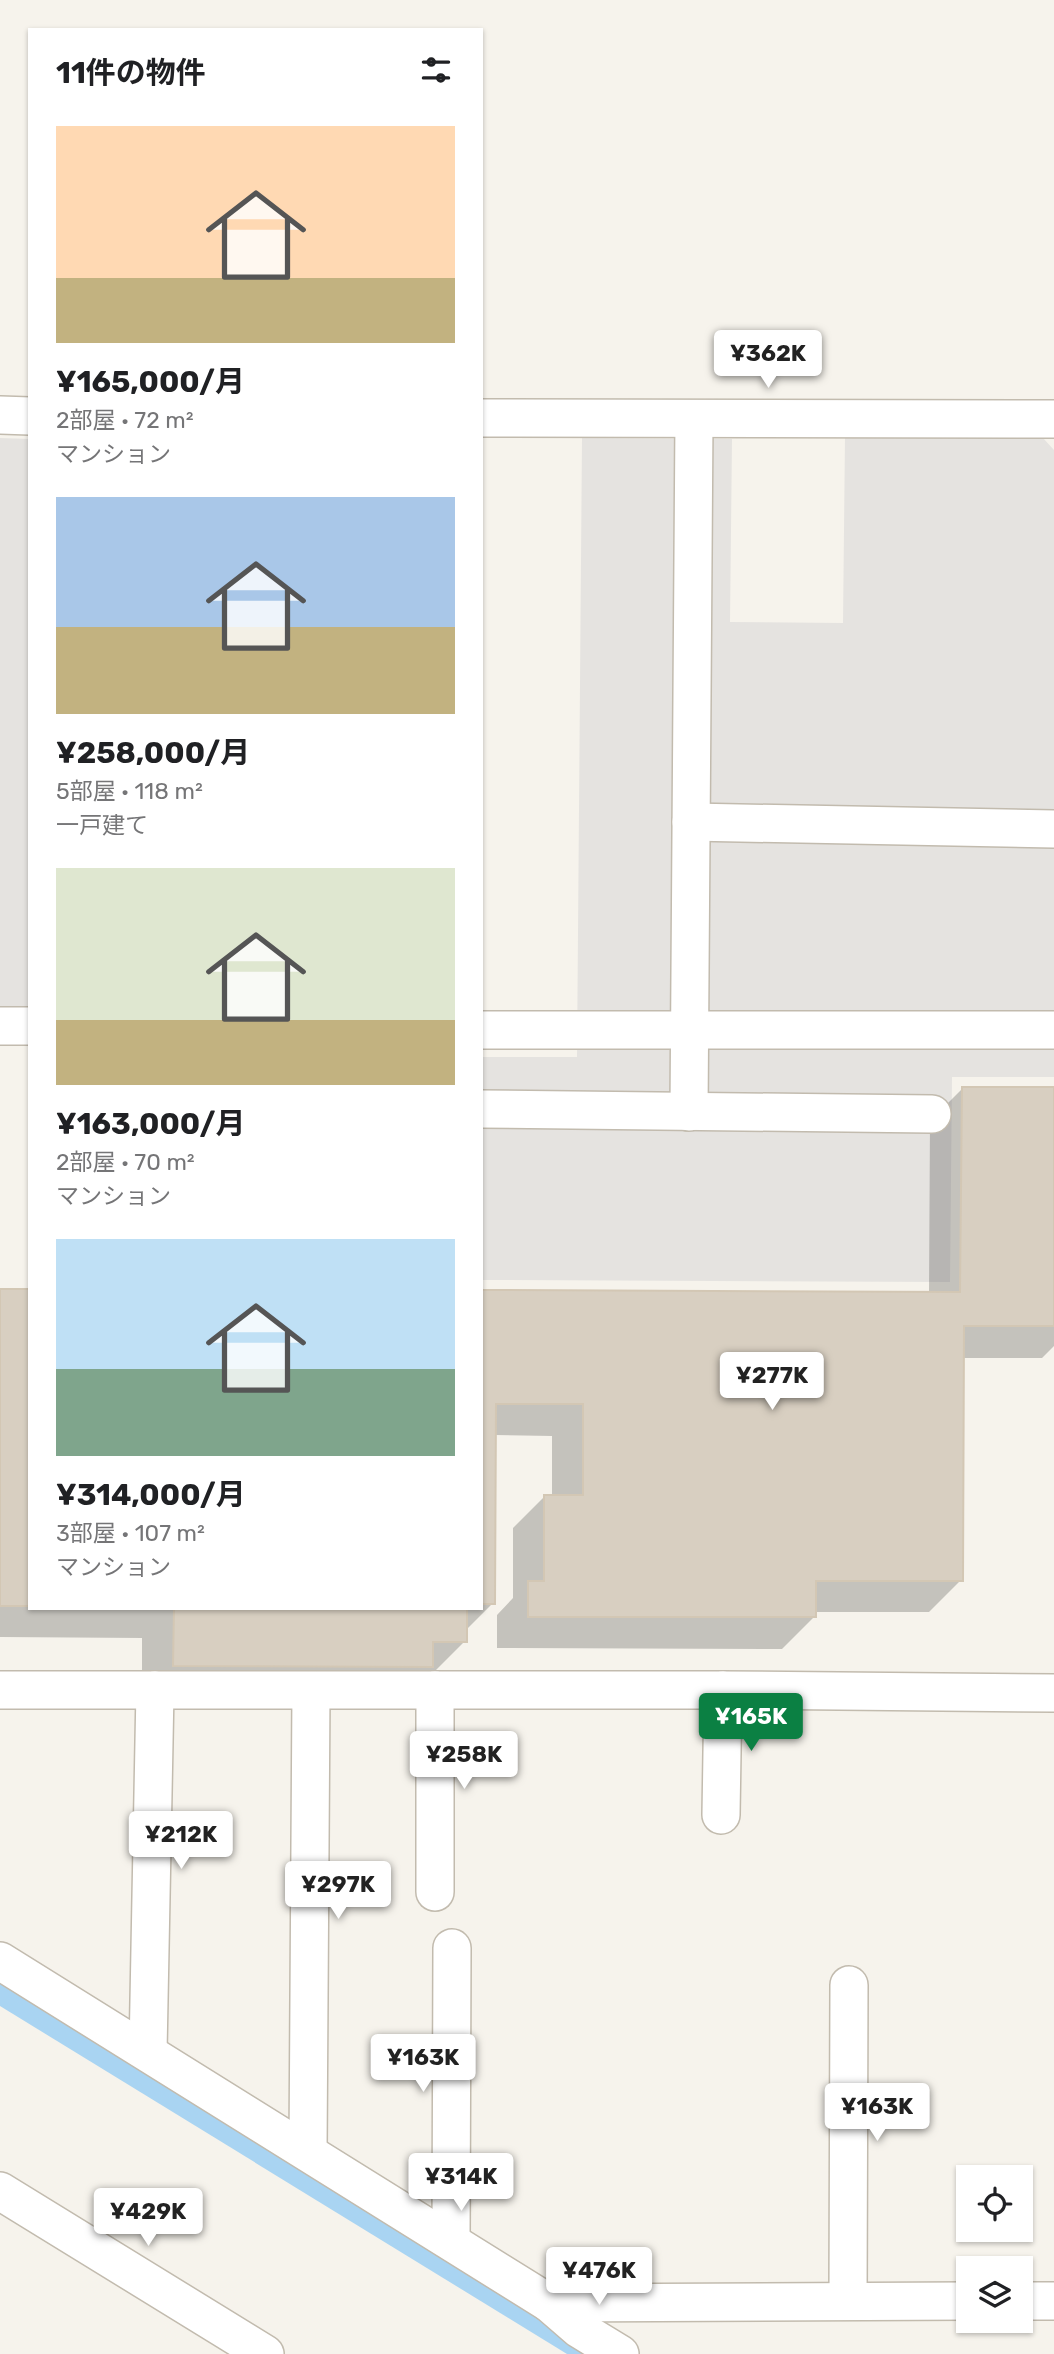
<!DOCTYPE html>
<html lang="ja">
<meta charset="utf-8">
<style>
:root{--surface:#fff;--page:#f6f6f6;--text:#202124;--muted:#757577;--accent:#0b8043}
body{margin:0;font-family:Rubik,"Noto Sans JP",sans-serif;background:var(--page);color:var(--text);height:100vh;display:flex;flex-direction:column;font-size:26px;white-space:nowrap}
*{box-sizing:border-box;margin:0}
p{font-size:23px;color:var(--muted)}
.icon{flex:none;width:38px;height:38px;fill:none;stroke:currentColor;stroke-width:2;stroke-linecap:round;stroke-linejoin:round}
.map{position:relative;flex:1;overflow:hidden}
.sheet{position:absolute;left:28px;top:28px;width:455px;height:1582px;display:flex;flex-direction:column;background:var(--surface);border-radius:0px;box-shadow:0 2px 5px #0004}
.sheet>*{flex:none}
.controls{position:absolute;left:956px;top:2165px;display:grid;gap:14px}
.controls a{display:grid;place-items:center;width:77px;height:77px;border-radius:0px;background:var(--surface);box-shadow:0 2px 5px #0004;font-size:35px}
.price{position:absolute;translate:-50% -60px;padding:0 16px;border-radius:7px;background:#fff;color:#222;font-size:23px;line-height:46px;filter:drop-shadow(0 2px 4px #0008)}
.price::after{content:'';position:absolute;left:50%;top:42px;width:21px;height:16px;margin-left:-10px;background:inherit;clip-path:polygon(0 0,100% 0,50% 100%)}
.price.current{background:var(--accent);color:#fff}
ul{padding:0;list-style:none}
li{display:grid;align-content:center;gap:14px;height:371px;padding:0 28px}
li span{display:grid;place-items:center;height:217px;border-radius:0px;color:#555}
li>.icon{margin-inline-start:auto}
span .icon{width:126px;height:126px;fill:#fffc;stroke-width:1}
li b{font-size:30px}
h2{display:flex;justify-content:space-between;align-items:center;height:84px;padding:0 28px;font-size:30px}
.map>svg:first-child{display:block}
</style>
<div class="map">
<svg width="1054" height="2354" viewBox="0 0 1054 2354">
<rect width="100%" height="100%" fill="#f6f3ec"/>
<g fill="#e5e3e0">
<path d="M 845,437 L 1043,438 L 1054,450 L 1054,1077 L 952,1077 L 950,1282 L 481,1280 L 481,1057 L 577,1057 L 582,438 L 732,439 L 730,622 L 843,623 Z"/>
<path d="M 0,438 L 30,439 L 30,1015 L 0,1015 Z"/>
</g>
<path fill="#a9d4f2" d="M 0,1977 L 605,2354 L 567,2354 L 0,2006 Z"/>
<path fill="#0003" d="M 962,1089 L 1054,1089 L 1054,1346 L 1042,1358 L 962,1358 L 961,1580 L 929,1612 L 814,1612 L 814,1617 L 782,1649 L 497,1648 L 497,1615 L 513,1598 L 513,1528 L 545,1496 L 552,1496 L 552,1436 L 494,1435 L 493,1603 L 465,1631 L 465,1641 L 433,1673 L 142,1697 L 142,1638 L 0,1637 L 0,1291 L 30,1291 L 30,1608 L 481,1608 L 481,1292 L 929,1293 L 930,1121 Z"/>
<g fill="#d8cfc1" stroke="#d3c7b4" stroke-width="2">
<path d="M 962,1087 L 1054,1087 L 1054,1326 L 964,1326 L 963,1581 L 816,1581 L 816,1617 L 528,1617 L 528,1581 L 544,1581 L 544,1495 L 583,1495 L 583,1404 L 496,1404 L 495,1604 L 481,1604 L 481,1290 L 960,1292 Z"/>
<rect x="0" y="1289" width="30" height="317"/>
<path d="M 174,1608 L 467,1608 L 467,1642 L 433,1642 L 433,1667 L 173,1666 Z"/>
</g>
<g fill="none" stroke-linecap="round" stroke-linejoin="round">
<g stroke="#c2bbae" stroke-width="40">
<g id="minor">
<path d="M 0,415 L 30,416"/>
<path d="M 481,418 L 1054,419"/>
<path d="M 691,822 L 1054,829"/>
<path d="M 0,1026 L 30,1026"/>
<path d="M 481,1030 L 1054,1030"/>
<path d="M 481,1109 L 932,1114"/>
<path d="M 689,1112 L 694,419"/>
<path d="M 0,1690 L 723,1690 L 1054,1693"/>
<path d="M 721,1815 L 723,1690"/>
<path d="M 435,1892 L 435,1690"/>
<path d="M 0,1961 L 549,2303 L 968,2301"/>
<path d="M 148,2052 L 155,1690"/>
<path d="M 308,2151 L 311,1691"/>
<path d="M 0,2191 L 265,2354"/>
<path d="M 451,2241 L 452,1948"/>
<path d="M 848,2301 L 849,1985"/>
<path d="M 1020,2301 L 1054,2301"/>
<path d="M 549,2303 L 579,2329 L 620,2354"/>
</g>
</g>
<use href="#minor" stroke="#fff" stroke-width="37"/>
</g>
</svg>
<div class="controls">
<a><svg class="icon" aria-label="locate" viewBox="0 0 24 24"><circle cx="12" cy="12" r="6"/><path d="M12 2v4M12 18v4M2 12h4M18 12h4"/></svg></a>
<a><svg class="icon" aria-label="layers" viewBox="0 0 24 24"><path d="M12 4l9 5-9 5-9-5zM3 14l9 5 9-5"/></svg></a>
</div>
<b class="price" style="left:768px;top:390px">¥362K</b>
<b class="price" style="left:772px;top:1412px">¥277K</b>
<b class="price current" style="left:751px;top:1753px">¥165K</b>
<b class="price" style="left:464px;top:1791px">¥258K</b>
<b class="price" style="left:181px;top:1871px">¥212K</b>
<b class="price" style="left:338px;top:1921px">¥297K</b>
<b class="price" style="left:423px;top:2094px">¥163K</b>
<b class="price" style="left:877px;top:2143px">¥163K</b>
<b class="price" style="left:461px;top:2213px">¥314K</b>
<b class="price" style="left:148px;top:2248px">¥429K</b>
<b class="price" style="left:599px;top:2307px">¥476K</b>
<section class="sheet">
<h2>11件の物件<svg class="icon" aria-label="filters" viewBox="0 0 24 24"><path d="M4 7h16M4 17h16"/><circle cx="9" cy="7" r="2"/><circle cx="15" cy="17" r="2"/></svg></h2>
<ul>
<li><span style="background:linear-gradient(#ffd9b3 70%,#c2b280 0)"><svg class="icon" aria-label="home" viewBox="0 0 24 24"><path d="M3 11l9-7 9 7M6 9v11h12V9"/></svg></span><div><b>¥165,000/月</b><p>2部屋 · 72 m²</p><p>マンション</p></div></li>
<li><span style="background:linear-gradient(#a9c7e8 60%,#c2b280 0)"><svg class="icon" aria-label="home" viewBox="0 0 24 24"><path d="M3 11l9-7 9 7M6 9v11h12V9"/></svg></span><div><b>¥258,000/月</b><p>5部屋 · 118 m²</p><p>一戸建て</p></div></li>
<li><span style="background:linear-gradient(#dfe7d0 70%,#c2b280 0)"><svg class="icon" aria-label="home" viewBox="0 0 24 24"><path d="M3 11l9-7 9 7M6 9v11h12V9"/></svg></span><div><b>¥163,000/月</b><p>2部屋 · 70 m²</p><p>マンション</p></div></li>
<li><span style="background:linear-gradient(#bfe0f5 60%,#7fa58c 0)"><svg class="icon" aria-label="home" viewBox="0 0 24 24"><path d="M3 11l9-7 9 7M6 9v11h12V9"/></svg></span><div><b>¥314,000/月</b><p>3部屋 · 107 m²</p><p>マンション</p></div></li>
</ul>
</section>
</div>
